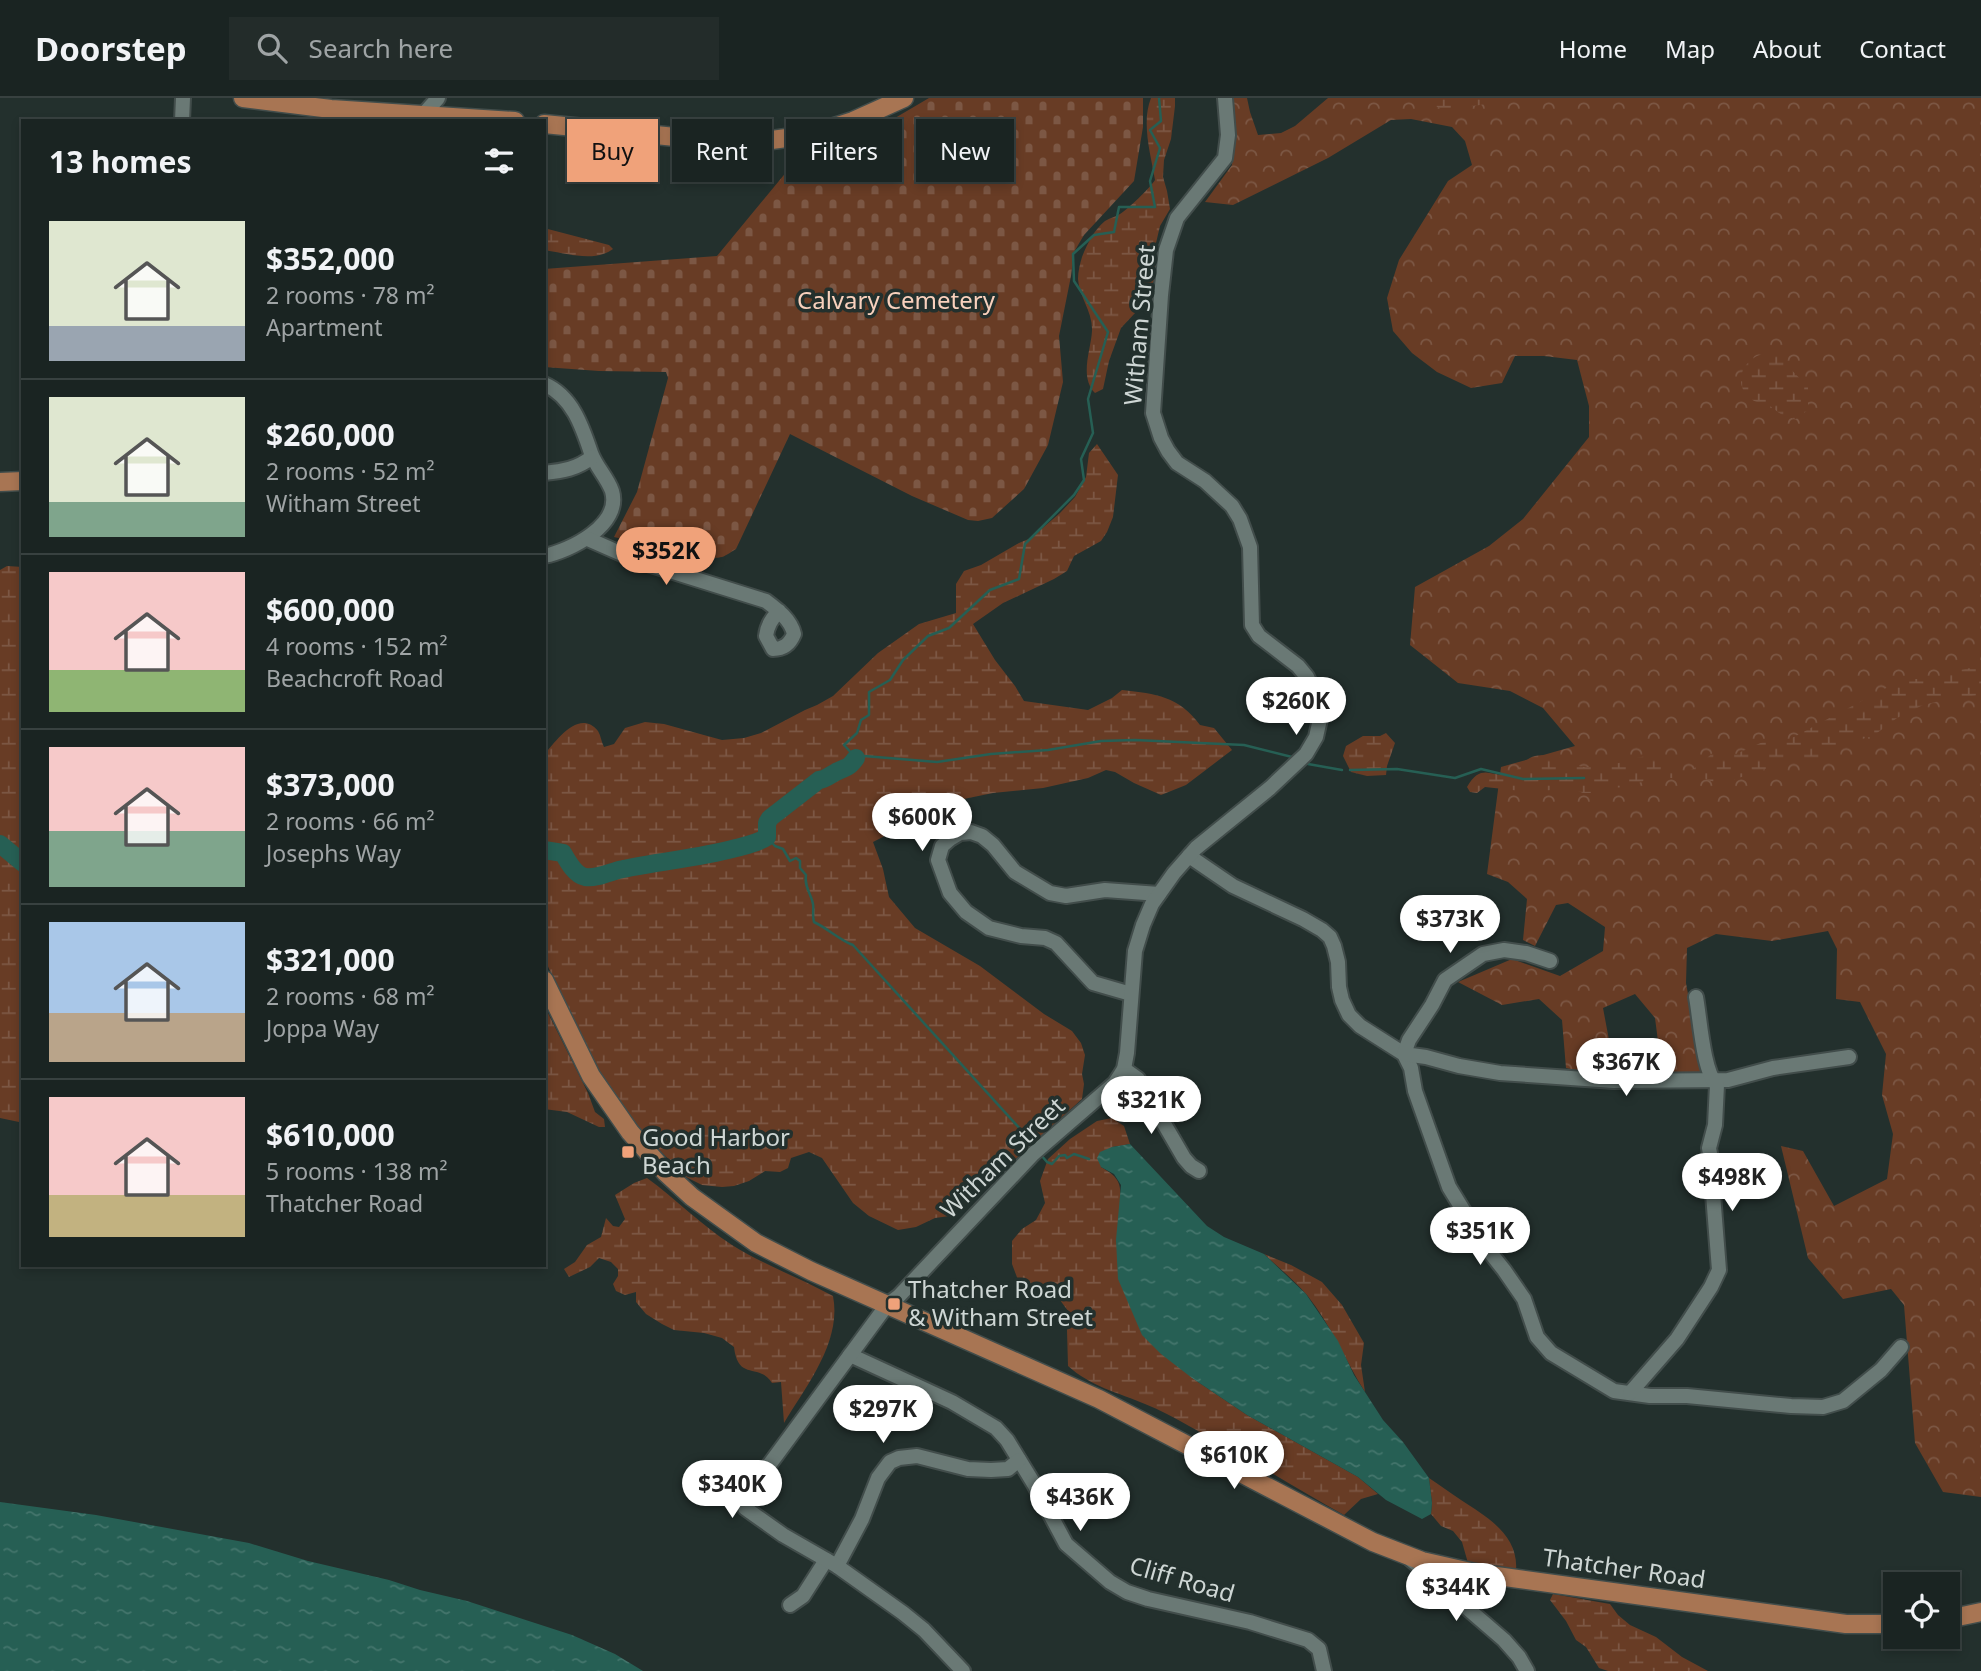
<!DOCTYPE html>
<meta charset="utf-8">
<style>
:root{--surface:#1a2422;--page:#232c2a;--text:#f1f3f6;--muted:#9fa4a5;--line:#384140;--accent:#f0a27a}
body{margin:0;font-family:"Noto Sans",sans-serif;background:var(--page);color:var(--text);height:100vh;display:flex;flex-direction:column;font-size:26px;white-space:nowrap}
*{box-sizing:border-box;margin:0}
p{font-size:23px;color:var(--muted)}
.icon{flex:none;width:38px;height:38px;fill:none;stroke:currentColor;stroke-width:2;stroke-linecap:round;stroke-linejoin:round}
.map{position:relative;flex:1;overflow:hidden}
.sheet{position:absolute;left:21px;top:21px;width:525px;height:1148px;display:flex;flex-direction:column;background:var(--surface);border-radius:0px;box-shadow:0 4px 10px #0003,0 0 0 2px var(--line)}
.sheet>*{flex:none}
.banner{position:absolute;left:567px;top:21px;width:665px;height:63px;display:flex;gap:14px}
.tools{position:absolute;left:1883px;top:1474px;display:grid;gap:14px}
.tools a{display:grid;place-items:center;width:77px;height:77px;border-radius:0px;background:var(--surface);box-shadow:0 4px 10px #0003,0 0 0 2px var(--line);font-size:35px}
.price{position:absolute;translate:-50% -60px;padding:0 16px;border-radius:24px;background:#fff;color:#222;font-size:23px;line-height:46px;filter:drop-shadow(0 2px 4px #0008)}
.price::after{content:'';position:absolute;left:50%;top:42px;width:21px;height:16px;margin-left:-10px;background:inherit;clip-path:polygon(0 0,100% 0,50% 100%)}
.price.selected{background:var(--accent);color:#111}
ul{padding:0;list-style:none}
li{display:flex;align-items:center;gap:21px;height:175px;padding:0 28px}
li+li{border-top:2px solid var(--line)}
li span{display:grid;place-items:center;flex:none;width:196px;height:140px;border-radius:0px;color:#555}
li>.icon{margin-inline-start:auto}
span .icon{width:84px;height:84px;fill:#fffc;stroke-width:1}
li b{font-size:30px}
h2{display:flex;justify-content:space-between;align-items:center;height:84px;padding:0 28px;font-size:30px}
.pill{padding:0 24px;border-radius:0px;background:var(--surface);box-shadow:0 4px 10px #0003,0 0 0 2px var(--line);font-size:24px;line-height:63px}
.pill.selected{background:var(--accent);color:#111}
header{display:flex;align-items:center;gap:42px;box-sizing:border-box;height:98px;padding:0 35px;background:var(--surface);border-bottom:2px solid var(--line)}
header strong{font-size:33px}
nav{display:flex;gap:38px;margin-inline-start:auto;font-size:24px}
.search{width:490px;height:63px;background:var(--page);display:flex;align-items:center;gap:18px;box-sizing:border-box;padding:0 24px;border-radius:0px;color:var(--muted);font-size:26px}
.map>svg:first-child{display:block}
</style>
<header>
<strong>Doorstep</strong>
<div class="search"><svg class="icon" aria-label="search" viewBox="0 0 24 24"><circle cx="10" cy="10" r="6"/><path d="M15 15l6 6"/></svg>Search here</div>
<nav><a>Home</a><a>Map</a><a>About</a><a>Contact</a></nav>
</header>
<div class="map">
<svg width="1981" height="1573" viewBox="0 0 1981 1573">
<defs>
<pattern id="forest-crowns" width="20" height="18" patternUnits="userSpaceOnUse" patternTransform="scale(1.75)"><rect width="20" height="18" fill="#683c25"/><path d="M2 6a3 3 0 1 1 6 0M12 15a3 3 0 1 1 6 0" fill="none" stroke="#7c5744"/></pattern>
<pattern id="wetland-marsh" width="20" height="14" patternUnits="userSpaceOnUse" patternTransform="scale(1.75)"><rect width="20" height="14" fill="#683c25"/><path d="M1 5h8M5 5V1M11 12h8M15 12V8" fill="none" stroke="#7c5744"/></pattern>
<pattern id="cemetery-stones" width="16" height="16" patternUnits="userSpaceOnUse" patternTransform="scale(1.75)"><rect width="16" height="16" fill="#683c25"/><path d="M2 7V4a2 2 0 0 1 4 0v3zM10 15v-3a2 2 0 0 1 4 0v3z" fill="#7c5744"/></pattern>
<pattern id="water-ripples" width="26" height="14" patternUnits="userSpaceOnUse" patternTransform="scale(1.75)"><rect width="26" height="14" fill="#265f54"/><path d="M2 4q2-2 4 0t4 0M15 11q2-2 4 0t4 0" fill="none" stroke="#44756c"/></pattern>
</defs>
<rect width="100%" height="100%" fill="#23302d"/>
<path fill="url(#forest-crowns)" d="M 1232,0 L 1247,0 L 1250,14 L 1258,37 L 1281,35 L 1295,28 L 1328,0 L 1981,0 L 1981,1399 L 1943,1394 L 1915,1345 L 1904,1207 L 1891,1191 L 1843,1201 L 1808,1160 L 1781,1048 L 1803,1053 L 1834,1108 L 1887,1081 L 1893,1036 L 1882,997 L 1886,956 L 1860,904 L 1836,901 L 1837,851 L 1828,833 L 1772,843 L 1716,836 L 1687,850 L 1686,885 L 1702,974 L 1662,974 L 1655,920 L 1635,896 L 1603,910 L 1615,974 L 1579,973 L 1566,970 L 1562,922 L 1539,901 L 1502,907 L 1458,884 L 1512,861 L 1560,878 L 1603,853 L 1605,829 L 1568,805 L 1556,807 L 1535,848 L 1523,842 L 1527,801 L 1508,784 L 1487,776 L 1501,669 L 1575,648 L 1543,610 L 1510,593 L 1458,585 L 1410,547 L 1415,489 L 1489,448 L 1523,421 L 1589,339 L 1589,308 L 1577,262 L 1544,258 L 1515,258 L 1502,285 L 1471,290 L 1437,274 L 1412,255 L 1393,233 L 1387,200 L 1399,162 L 1448,83 L 1472,67 L 1465,43 L 1452,29 L 1411,21 L 1391,22 L 1328,60 L 1233,107 L 1205,104 L 1232,67 L 1234,21 Z"/>
<g fill="url(#wetland-marsh)">
<path d="M 1151,0 L 1175,0 L 1175,8 L 1171,41 L 1164,62 L 1163,79 L 1167,93 L 1170,111 L 1160,128 L 1156,145 L 1155,181 L 1136,214 L 1121,230 L 1109,263 L 1103,291 L 1095,295 C 1079,279 1091,252 1092,233 C 1093,214 1079,199 1078,181 C 1078,173 1080,166 1082,159 C 1087,146 1094,132 1105,123 C 1110,120 1115,119 1120,116 C 1128,111 1150,90 1155,82 C 1151,57 1141,25 1151,0 Z"/>
<path d="M 1429,0 L 1511,0 L 1506,3 L 1460,10 L 1450,13 L 1427,6 Z"/>
<path d="M 544,130 L 609,147 L 613,151 C 595,165 565,155 544,152 Z"/>
<path d="M 1763,256 L 1778,258 L 1808,289 L 1808,312 L 1796,321 C 1777,318 1779,312 1766,306 C 1760,304 1755,305 1750,300 C 1732,285 1743,261 1763,256 Z"/>
<path d="M 1097,346 L 1118,377 L 1113,419 L 1107,434 L 1101,443 L 1074,458 L 1067,473 L 1054,481 L 1003,505 L 973,526 L 995,562 L 1015,588 L 1024,603 L 1088,612 L 1112,600 L 1122,592 C 1157,596 1178,598 1200,627 L 1214,630 L 1232,652 L 1186,687 L 1161,697 L 1134,685 L 1115,674 L 1106,672 L 1088,680 L 1043,690 L 993,695 L 954,703 L 873,744 L 883,771 L 889,799 L 915,830 L 980,868 L 1044,916 L 1072,933 L 1081,945 L 1085,957 L 1082,976 L 1084,986 L 1082,1001 L 960,1111 L 950,1118 L 935,1120 L 916,1129 L 898,1132 L 869,1118 L 853,1105 L 822,1060 L 809,1054 L 791,1060 L 788,1070 L 780,1074 L 765,1073 L 749,1083 L 734,1088 L 722,1089 L 702,1087 L 686,1079 L 630,1022 L 600,975 L 567,913 L 544,859 L 544,760 L 547,759 L 557,746 L 544,748 L 544,657 C 556,643 579,610 598,633 C 601,638 601,643 604,649 L 614,646 L 625,630 L 645,624 L 664,626 L 722,642 L 744,640 L 761,635 L 805,612 L 817,607 L 833,598 L 878,555 L 919,526 L 956,515 L 956,486 L 964,473 L 981,467 L 1019,445 L 1031,440 L 1060,415 L 1075,399 L 1086,379 L 1089,355 Z"/>
<path d="M 7,468 L 23,469 L 23,1027 L 19,1024 L 0,1020 L 0,472 Z"/>
<path d="M 1981,568 L 1981,597 L 1952,600 L 1923,607 L 1897,620 L 1873,638 L 1844,646 L 1819,663 L 1810,664 L 1785,659 L 1771,669 L 1757,674 L 1729,683 L 1716,685 L 1698,678 L 1681,681 L 1661,679 L 1648,681 L 1630,689 L 1606,690 L 1591,695 L 1583,695 L 1570,690 L 1531,694 L 1485,689 L 1477,695 L 1470,694 L 1467,689 C 1482,663 1493,681 1509,676 C 1520,673 1524,660 1535,658 C 1543,656 1560,659 1567,662 C 1574,666 1578,669 1587,669 C 1597,669 1610,668 1619,665 C 1631,662 1643,656 1656,659 C 1667,662 1673,673 1685,673 C 1696,673 1707,659 1716,652 L 1736,656 L 1765,643 L 1775,646 L 1790,641 L 1903,581 L 1935,581 L 1955,573 Z"/>
<path d="M 1386,635 L 1395,645 L 1387,668 L 1386,677 L 1367,678 L 1351,674 L 1343,658 L 1346,648 L 1363,638 L 1380,638 Z"/>
<path d="M 544,907 L 588,995 L 595,1014 L 604,1021 L 605,1029 L 599,1029 L 567,1014 L 544,1011 Z"/>
<path d="M 1112,1020 L 1124,1028 L 1130,1046 L 1112,1049 L 1101,1069 C 1122,1081 1121,1087 1120,1109 L 1192,1280 L 1247,1317 L 1358,1379 L 1378,1396 L 1361,1401 L 1344,1417 C 1292,1388 1242,1356 1189,1328 C 1175,1320 1160,1312 1145,1306 C 1119,1295 1090,1288 1068,1268 L 1067,1232 L 1071,1217 L 1057,1198 L 1045,1195 L 1018,1182 L 1012,1166 L 1012,1143 L 1022,1131 L 1036,1122 L 1045,1105 L 1040,1083 L 1048,1061 L 1070,1041 L 1097,1023 Z"/>
<path d="M 647,1080 C 676,1101 701,1127 732,1147 C 764,1167 800,1180 833,1198 C 842,1244 806,1288 784,1325 L 781,1284 L 772,1285 C 759,1264 738,1284 734,1249 L 722,1240 L 704,1235 L 674,1232 L 662,1226 L 646,1216 L 636,1204 L 636,1194 L 625,1197 L 616,1193 L 613,1186 L 618,1178 L 618,1171 L 611,1164 L 599,1160 L 590,1169 L 569,1179 L 564,1171 L 575,1164 L 587,1147 L 601,1139 L 606,1120 L 613,1128 L 619,1129 L 625,1121 L 615,1097 L 634,1085 Z"/>
<path d="M 1264,1156 L 1291,1167 L 1322,1184 L 1342,1207 L 1364,1245 L 1361,1267 L 1365,1294 C 1345,1262 1331,1227 1307,1197 C 1294,1182 1278,1169 1264,1156 Z"/>
<path d="M 1429,1380 C 1440,1387 1450,1395 1461,1402 C 1487,1419 1519,1437 1516,1473 L 1477,1465 L 1468,1465 L 1462,1444 L 1453,1433 L 1441,1428 L 1431,1416 L 1432,1405 Z"/>
<path d="M 1553,1496 L 1610,1506 L 1618,1517 L 1630,1527 L 1656,1539 L 1682,1559 L 1708,1573 L 1608,1573 L 1599,1570 L 1586,1549 L 1576,1542 L 1566,1523 L 1550,1502 Z"/>
</g>
<path fill="url(#cemetery-stones)" d="M 929,0 L 1143,0 L 1143,29 L 1134,83 L 1084,137 L 1074,154 L 1071,178 L 1059,238 L 1063,284 L 1048,347 L 1024,391 L 992,420 L 978,423 L 968,422 L 912,398 L 790,336 L 736,451 C 732,453 726,458 722,459 C 701,464 637,445 614,439 L 637,394 L 668,280 L 666,274 L 599,273 L 544,269 L 544,171 L 717,158 L 802,55 L 895,20 Z"/>
<g fill="url(#water-ripples)">
<path d="M 1130,1046 L 1207,1128 L 1224,1139 L 1264,1156 L 1306,1196 L 1338,1243 L 1354,1277 L 1383,1322 L 1403,1344 L 1429,1380 L 1432,1405 L 1431,1416 L 1422,1421 L 1386,1402 L 1358,1379 L 1247,1317 L 1192,1280 L 1161,1256 L 1142,1237 L 1118,1181 L 1116,1142 L 1121,1087 L 1114,1076 L 1101,1069 L 1097,1060 L 1100,1054 L 1112,1049 Z"/>
<path d="M 0,1404 L 96,1417 L 249,1445 L 308,1463 L 389,1482 L 420,1492 L 467,1503 L 572,1537 L 615,1556 L 643,1573 L 0,1573 Z"/>
</g>
<g fill="none" stroke-linecap="round" stroke-linejoin="round">
<g stroke="#265f54" stroke-width="2.5">
<path d="M 1159,0 L 1161,23 L 1150,32 L 1160,50 L 1150,83 L 1155,109 L 1119,109 L 1114,134 L 1094,137 L 1073,156 L 1074,183 L 1108,234 L 1088,301 L 1093,335 L 1081,361 L 1084,382 L 1074,397 L 1025,446 L 1019,481 L 990,492 L 949,530 L 928,538 L 903,562 L 890,582 L 869,594 L 869,617 L 861,622 L 857,635 L 844,647 L 856,660 L 864,658 L 937,664 L 991,656 L 1048,652 L 1101,643 L 1135,642 L 1244,647 L 1292,659"/>
<path d="M 1308,666 L 1342,672"/>
<path d="M 1350,672 L 1397,671 L 1455,680 L 1481,671 L 1523,681 L 1584,680"/>
<path d="M 767,739 L 775,748 L 783,751 L 790,763 L 796,760 L 800,763 L 800,770 L 806,777 C 804,789 811,795 813,806 C 814,812 812,817 814,824 C 827,830 841,843 853,847 L 1032,1044"/>
<path d="M 1041,1057 L 1047,1064 L 1052,1066 L 1059,1058 L 1065,1057 L 1067,1060 L 1074,1056 L 1089,1061"/>
</g>
<g stroke="#265f54" stroke-width="18">
<path d="M 0,746 L 23,765"/>
<path d="M 544,752 L 563,755 C 568,764 575,777 585,779 C 597,781 612,773 623,771 C 661,763 699,760 736,750 C 747,747 758,745 767,739 L 767,725 L 770,720 L 819,682 C 827,681 828,678 836,674 C 847,668 847,672 856,660"/>
</g>
<g stroke="#424d4b" stroke-width="18">
<g id="minor">
<path d="M 423,17 L 438,0"/>
<path d="M 182,23 L 183,0"/>
<path d="M 544,286 C 572,298 582,328 591,355 C 596,369 607,379 612,393 C 622,427 570,453 544,458"/>
<path d="M 544,375 C 563,373 577,371 592,359"/>
<path d="M 588,441 L 638,463 L 766,503 C 778,512 791,522 794,536 C 790,546 784,551 773,551 L 766,538 C 767,528 771,521 779,513"/>
<path d="M 1189,758 L 1233,788 L 1303,821 L 1322,832 L 1330,839 L 1334,848 L 1338,864 L 1339,889 L 1342,902 L 1349,917 L 1360,928 L 1404,956 L 1411,970 L 1415,993 L 1449,1089 L 1485,1148 L 1504,1172 L 1524,1201 L 1537,1239 L 1551,1255 L 1614,1293 L 1650,1298 L 1687,1298 L 1791,1308 L 1823,1309 L 1843,1303 L 1881,1272 L 1901,1249"/>
<path d="M 1550,863 L 1526,855 L 1504,852 L 1483,856 L 1445,882 L 1432,907 L 1409,942 L 1404,956 L 1426,959 L 1459,968 L 1500,975 L 1614,983 L 1728,982 L 1773,970 L 1849,959"/>
<path d="M 1131,896 L 1093,885 L 1056,845 L 1045,840 L 1021,838 L 989,830 L 966,814 L 950,795 L 938,762 L 942,748 L 950,741 L 960,735 L 971,734 L 982,738 L 993,747 L 1015,774 L 1050,795 L 1066,798 L 1105,792 L 1159,796"/>
<path d="M 1124,971 L 1138,981 L 1184,1060 L 1191,1068 L 1199,1073"/>
<path d="M 850,1257 L 952,1304 L 996,1330 L 1007,1342 L 1034,1386 L 1066,1446 L 1110,1484 L 1127,1494 L 1148,1501 L 1250,1524 L 1308,1542 L 1319,1551 L 1324,1573"/>
<path d="M 1630,1295 L 1677,1241 L 1711,1189 L 1719,1172 L 1713,1096 L 1713,1073 L 1709,1050 L 1715,1027 L 1717,987 C 1703,974 1700,920 1696,899"/>
<path d="M 1408,1459 L 1504,1542 L 1519,1559 L 1527,1573"/>
<path d="M 837,1468 L 862,1421 L 878,1380 L 890,1364 L 899,1360 L 917,1358 L 968,1371 L 991,1372 L 1008,1371 L 1019,1362"/>
<path d="M 790,1507 L 803,1498 L 826,1462"/>
<path d="M 963,1573 L 924,1532 L 903,1515 L 837,1468 L 783,1437 L 745,1410 L 744,1401 L 887,1207 L 899,1198 L 1033,1056 L 1115,985 L 1124,971 L 1127,955 L 1135,853 L 1143,827 L 1152,806 L 1174,775 L 1196,750 L 1270,690 L 1306,656 L 1316,639 L 1320,621 L 1313,592 L 1307,579 L 1298,568 L 1259,538 L 1252,527 L 1250,449 L 1240,421 L 1232,408 L 1205,383 L 1177,365 L 1168,353 L 1161,340 L 1153,315 L 1161,197 L 1166,152 L 1177,120 L 1225,60 L 1228,37 L 1225,0"/>
</g>
</g>
<g stroke="#424d4b" stroke-width="21">
<g id="major">
<path d="M 243,0 L 331,11 L 515,23"/>
<path d="M 544,26 L 726,44 L 764,43 L 809,37 L 853,23 L 904,0"/>
<path d="M 0,384 L 23,383"/>
<path d="M 544,882 L 591,978 L 630,1034 L 666,1075 L 692,1099 L 756,1145 L 811,1173 L 1099,1301 L 1373,1444 L 1422,1463 L 1475,1475 L 1846,1526 L 1895,1526"/>
<path d="M 1948,1521 L 1981,1514"/>
</g>
</g>
<use href="#minor" stroke="#6a7975" stroke-width="14"/>
<use href="#major" stroke="#a87553" stroke-width="18"/>
</g>
<g fill="#f0a27a" stroke="#23302d" stroke-width="2.5">
<rect x="621" y="1047" width="14" height="14" rx="3.5"/>
<rect x="887" y="1199" width="14" height="14" rx="3.5"/>
</g>
<g text-anchor="middle" stroke-width="7" stroke-linejoin="round" paint-order="stroke">
<g font-size="24" fill="#f9d1bd" stroke="#23302d">
<text x="896" y="211">Calvary Cemetery</text>
</g>
<g font-size="24" fill="#ced6d4" stroke="#23302d">
<text transform="translate(1140 227) rotate(-85)" y="8">Witham Street</text>
<text transform="translate(1003 1060) rotate(-44)" y="8">Witham Street</text>
<text transform="translate(1624 1471) rotate(8)" y="8">Thatcher Road</text>
<text transform="translate(1182 1482) rotate(16)" y="8">Cliff Road</text>
</g>
<g font-size="24" fill="#ced6d4" stroke="#23302d" text-anchor="start">
<text x="642" y="1048">Good Harbor<tspan x="642" dy="28">Beach</tspan></text>
<text x="908" y="1200">Thatcher Road<tspan x="908" dy="28">&amp; Witham Street</tspan></text>
</g>
</g>
</svg>
<div class="tools">
<a><svg class="icon" aria-label="locate" viewBox="0 0 24 24"><circle cx="12" cy="12" r="6"/><path d="M12 2v4M12 18v4M2 12h4M18 12h4"/></svg></a>
</div>
<b class="price selected" style="left:666px;top:489px">$352K</b>
<b class="price" style="left:1296px;top:639px">$260K</b>
<b class="price" style="left:922px;top:755px">$600K</b>
<b class="price" style="left:1450px;top:857px">$373K</b>
<b class="price" style="left:1626px;top:1000px">$367K</b>
<b class="price" style="left:1151px;top:1038px">$321K</b>
<b class="price" style="left:1732px;top:1115px">$498K</b>
<b class="price" style="left:1480px;top:1169px">$351K</b>
<b class="price" style="left:883px;top:1347px">$297K</b>
<b class="price" style="left:1234px;top:1393px">$610K</b>
<b class="price" style="left:732px;top:1422px">$340K</b>
<b class="price" style="left:1080px;top:1435px">$436K</b>
<b class="price" style="left:1456px;top:1525px">$344K</b>
<div class="banner">
<a class="pill selected">Buy</a>
<a class="pill">Rent</a>
<a class="pill">Filters</a>
<a class="pill">New</a>
</div>
<section class="sheet">
<h2>13 homes<svg class="icon" aria-label="filters" viewBox="0 0 24 24"><path d="M4 7h16M4 17h16"/><circle cx="9" cy="7" r="2"/><circle cx="15" cy="17" r="2"/></svg></h2>
<ul>
<li><span style="background:linear-gradient(#dfe7d0 75%,#9aa5b1 0)"><svg class="icon" aria-label="home" viewBox="0 0 24 24"><path d="M3 11l9-7 9 7M6 9v11h12V9"/></svg></span><div><b>$352,000</b><p>2 rooms · 78 m²</p><p>Apartment</p></div></li>
<li><span style="background:linear-gradient(#dfe7d0 75%,#7fa58c 0)"><svg class="icon" aria-label="home" viewBox="0 0 24 24"><path d="M3 11l9-7 9 7M6 9v11h12V9"/></svg></span><div><b>$260,000</b><p>2 rooms · 52 m²</p><p>Witham Street</p></div></li>
<li><span style="background:linear-gradient(#f6c9c9 70%,#8fb573 0)"><svg class="icon" aria-label="home" viewBox="0 0 24 24"><path d="M3 11l9-7 9 7M6 9v11h12V9"/></svg></span><div><b>$600,000</b><p>4 rooms · 152 m²</p><p>Beachcroft Road</p></div></li>
<li><span style="background:linear-gradient(#f6c9c9 60%,#7fa58c 0)"><svg class="icon" aria-label="home" viewBox="0 0 24 24"><path d="M3 11l9-7 9 7M6 9v11h12V9"/></svg></span><div><b>$373,000</b><p>2 rooms · 66 m²</p><p>Josephs Way</p></div></li>
<li><span style="background:linear-gradient(#a9c7e8 65%,#b9a48a 0)"><svg class="icon" aria-label="home" viewBox="0 0 24 24"><path d="M3 11l9-7 9 7M6 9v11h12V9"/></svg></span><div><b>$321,000</b><p>2 rooms · 68 m²</p><p>Joppa Way</p></div></li>
<li><span style="background:linear-gradient(#f6c9c9 70%,#c2b280 0)"><svg class="icon" aria-label="home" viewBox="0 0 24 24"><path d="M3 11l9-7 9 7M6 9v11h12V9"/></svg></span><div><b>$610,000</b><p>5 rooms · 138 m²</p><p>Thatcher Road</p></div></li>
</ul>
</section>
</div>
